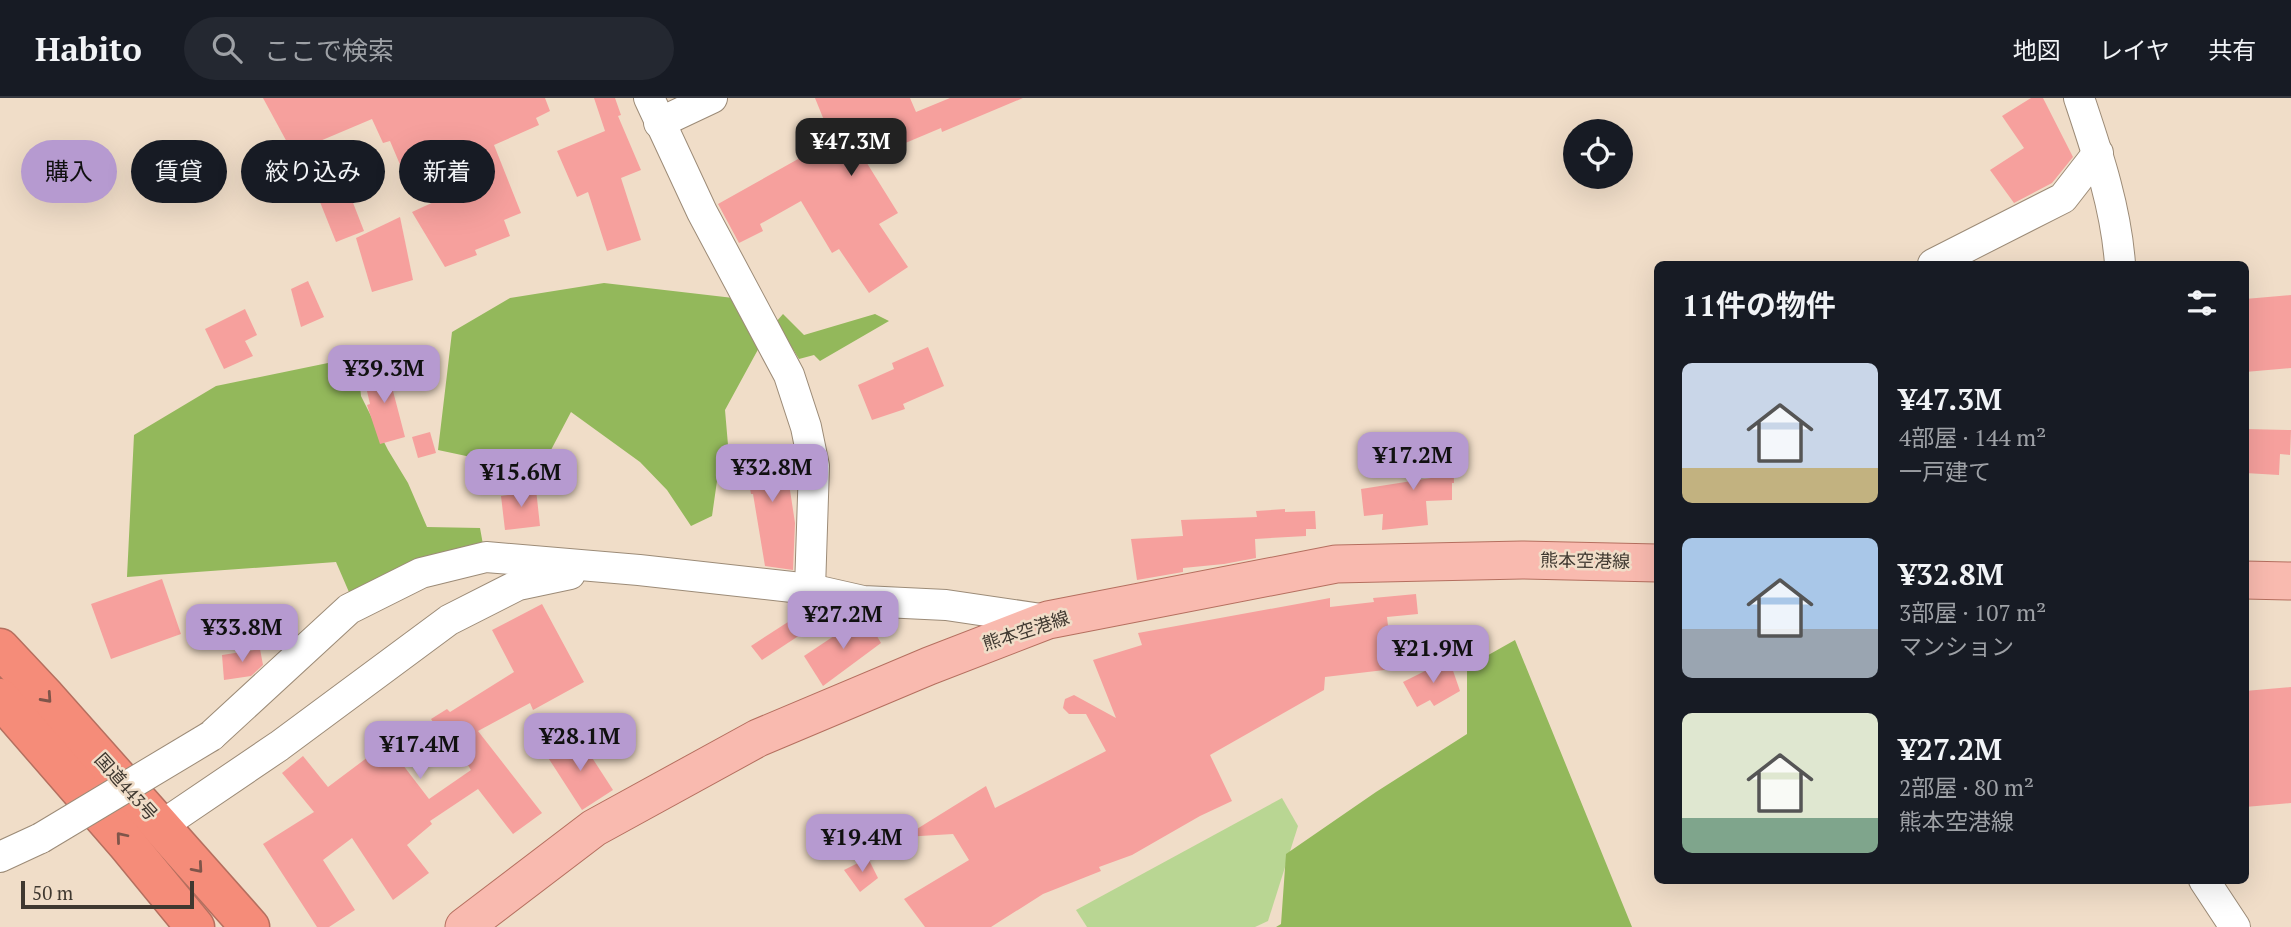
<!DOCTYPE html>
<html lang="ja">
<meta charset="utf-8">
<style>
:root{--surface:#171b24;--page:#242831;--text:#f1f3f6;--muted:#9ea1a6;--line:#363941;--accent:#b69ad0}
body{margin:0;font-family:"PT Serif","Noto Sans JP",serif;background:var(--page);color:var(--text);height:100vh;display:flex;flex-direction:column;font-size:26px;white-space:nowrap}
*{box-sizing:border-box;margin:0}
p{font-size:23px;color:var(--muted)}
.icon{flex:none;width:38px;height:38px;fill:none;stroke:currentColor;stroke-width:2;stroke-linecap:round;stroke-linejoin:round}
.map{position:relative;flex:1;overflow:hidden}
.panel{position:absolute;left:1654px;top:163px;width:595px;height:623px;display:flex;flex-direction:column;background:var(--surface);border-radius:10px;box-shadow:0 7px 28px #0002}
.panel>*{flex:none}
.hud{position:absolute;left:21px;top:42px;width:665px;height:63px;display:flex;gap:14px}
.tools{position:absolute;left:1563px;top:21px;display:grid;gap:14px}
.tools a{display:grid;place-items:center;width:70px;height:70px;border-radius:50%;background:var(--surface);box-shadow:0 7px 28px #0002;font-size:35px}
.scale{position:absolute;left:21px;bottom:18px;width:173px;box-sizing:border-box;padding-left:7px;border:4px solid #3f3830;border-top:0;font-size:19px;line-height:24px;white-space:nowrap;color:#3f3830;-webkit-text-stroke:5px #f0ddc8;paint-order:stroke}
.price{position:absolute;translate:-50% -60px;padding:0 16px;border-radius:14px;background:var(--accent);color:#111;font-size:23px;line-height:46px;filter:drop-shadow(0 2px 4px #0008)}
.price::after{content:'';position:absolute;left:50%;top:42px;width:21px;height:16px;margin-left:-10px;background:inherit;clip-path:polygon(0 0,100% 0,50% 100%)}
.price.current{background:#222;color:#fff}
ul{padding:0;list-style:none}
li{display:flex;align-items:center;gap:21px;height:175px;padding:0 28px}
li span{display:grid;place-items:center;flex:none;width:196px;height:140px;border-radius:10px;color:#555}
li>.icon{margin-inline-start:auto}
span .icon{width:84px;height:84px;fill:#fffc;stroke-width:1}
li b{font-size:30px}
h2{display:flex;justify-content:space-between;align-items:center;height:84px;padding:0 28px;font-size:30px}
.tag{padding:0 24px;border-radius:32px;background:var(--surface);box-shadow:0 7px 28px #0002;font-size:24px;line-height:63px}
.tag.current{background:var(--accent);color:#111}
header{display:flex;align-items:center;gap:42px;box-sizing:border-box;height:98px;padding:0 35px;background:var(--surface);border-bottom:2px solid var(--line)}
header strong{font-size:33px}
nav{display:flex;gap:38px;margin-inline-start:auto;font-size:24px}
.search{width:490px;height:63px;background:var(--page);display:flex;align-items:center;gap:18px;box-sizing:border-box;padding:0 24px;border-radius:38px;color:var(--muted);font-size:26px}
.map>svg:first-child{display:block}
</style>
<header>
<strong>Habito</strong>
<div class="search"><svg class="icon" aria-label="search" viewBox="0 0 24 24"><circle cx="10" cy="10" r="6"/><path d="M15 15l6 6"/></svg>ここで検索</div>
<nav><a>地図</a><a>レイヤ</a><a>共有</a></nav>
</header>
<div class="map">
<svg width="2291" height="829" viewBox="0 0 2291 829">
<rect width="100%" height="100%" fill="#f0ddc8"/>
<path fill="#b9d693" d="M 1282,700 L 1298,728 L 1268,823 L 1255,829 L 1087,829 L 1076,812 Z"/>
<g fill="#93b85b">
<path d="M 604,185 L 742,201 L 767,235 L 725,312 L 728,347 L 718,376 L 712,418 L 691,428 L 667,392 L 640,364 L 571,314 L 542,369 L 485,362 L 438,352 L 452,234 L 510,200 Z"/>
<path d="M 783,216 L 804,237 L 875,216 L 889,223 L 820,263 L 814,257 L 799,261 L 776,224 Z"/>
<path d="M 357,259 L 361,298 L 388,352 L 408,385 L 427,429 L 480,430 L 484,452 L 355,508 L 336,464 L 127,479 L 134,337 L 216,288 Z"/>
<path d="M 1515,542 L 1632,829 L 1276,829 L 1281,826 L 1286,756 L 1376,694 L 1467,636 L 1467,569 Z"/>
</g>
<g fill="#f6a09d">
<path d="M 263,0 L 545,0 L 550,13 L 536,20 L 539,27 L 494,47 L 521,115 L 504,122 L 510,138 L 475,152 L 477,157 L 445,169 L 412,114 L 449,97 L 435,66 L 404,76 L 390,43 L 383,45 L 372,21 L 320,43 L 340,80 L 343,79 L 364,133 L 336,144 L 310,79 L 307,81 Z"/>
<path d="M 594,0 L 615,0 L 621,17 L 618,18 L 641,72 L 621,80 L 641,142 L 607,153 L 588,94 L 577,99 L 557,53 L 605,33 Z"/>
<path d="M 815,0 L 910,0 L 916,14 L 950,0 L 1023,0 L 942,34 L 941,30 L 865,62 L 898,115 L 879,126 L 908,169 L 869,195 L 839,151 L 832,155 L 801,103 L 760,126 L 763,133 L 739,145 L 718,106 L 832,42 Z"/>
<path d="M 2031,0 L 2043,0 L 2073,59 L 2052,85 L 2014,105 L 1990,72 L 2024,50 L 2002,18 Z"/>
<path d="M 400,119 L 413,182 L 372,194 L 356,140 Z"/>
<path d="M 308,183 L 324,219 L 301,229 L 291,191 Z"/>
<path d="M 2291,197 L 2291,270 L 2245,274 L 2245,201 Z"/>
<path d="M 245,211 L 257,237 L 245,243 L 253,258 L 224,271 L 205,231 Z"/>
<path d="M 928,249 L 944,288 L 903,306 L 905,311 L 872,322 L 858,287 L 894,271 L 892,265 Z"/>
<path d="M 393,269 L 398,292 L 393,293 L 405,339 L 380,346 L 367,307 L 370,306 L 363,276 Z"/>
<path d="M 2245,331 L 2291,332 L 2290,357 L 2280,356 L 2279,377 L 2245,375 Z"/>
<path d="M 430,334 L 436,355 L 418,360 L 412,339 Z"/>
<path d="M 1453,343 L 1454,385 L 1452,385 L 1452,402 L 1426,403 L 1428,427 L 1382,432 L 1383,416 L 1364,418 L 1361,391 L 1431,380 L 1429,344 Z"/>
<path d="M 783,346 L 795,425 L 793,472 L 765,468 L 753,396 L 751,396 L 743,352 Z"/>
<path d="M 525,383 L 536,391 L 540,428 L 505,432 L 501,398 L 516,396 Z"/>
<path d="M 1285,411 L 1285,414 L 1315,413 L 1316,431 L 1306,431 L 1306,438 L 1255,441 L 1256,460 L 1224,466 L 1183,470 L 1183,474 L 1137,482 L 1131,441 L 1183,438 L 1181,422 L 1257,419 L 1256,413 Z"/>
<path d="M 162,481 L 181,536 L 111,561 L 91,506 Z"/>
<path d="M 1416,496 L 1418,516 L 1387,519 L 1393,571 L 1325,579 L 1324,592 L 1210,657 L 1232,703 L 1200,718 L 1132,757 L 1099,769 L 1101,773 L 1043,796 L 991,829 L 925,829 L 904,801 L 969,762 L 953,736 L 904,739 L 986,688 L 995,710 L 1106,653 L 1086,616 L 1069,616 L 1063,610 L 1064,605 L 1065,601 L 1074,597 L 1116,620 L 1093,562 L 1142,547 L 1138,535 L 1330,500 L 1330,509 L 1374,504 L 1373,500 Z"/>
<path d="M 542,506 L 584,584 L 533,612 L 530,605 L 478,633 L 542,715 L 513,736 L 478,691 L 430,723 L 432,726 L 407,747 L 429,775 L 393,802 L 352,740 L 323,762 L 355,812 L 329,829 L 317,829 L 263,746 L 314,714 L 282,675 L 303,658 L 328,689 L 372,656 L 379,665 L 393,654 L 429,701 L 471,672 L 447,634 L 442,637 L 431,621 L 447,611 L 450,614 L 514,574 L 492,532 Z"/>
<path d="M 861,520 L 867,521 L 881,545 L 823,588 L 804,558 Z"/>
<path d="M 788,524 L 800,537 L 762,562 L 751,548 Z"/>
<path d="M 260,551 L 263,567 L 251,578 L 224,582 L 222,557 Z"/>
<path d="M 1449,561 L 1460,593 L 1434,608 L 1430,602 L 1417,609 L 1403,584 Z"/>
<path d="M 2291,589 L 2291,705 L 2245,709 L 2245,593 Z"/>
<path d="M 578,638 L 613,692 L 582,712 L 547,658 Z"/>
<path d="M 868,760 L 878,780 L 860,794 L 844,772 Z"/>
</g>
<g fill="none" stroke-linecap="round" stroke-linejoin="round">
<g stroke="#9c8b77" stroke-width="32">
<g id="minor">
<path d="M 649,0 L 702,114 L 789,277 L 806,329 L 814,368 L 810,491"/>
<path d="M 2079,0 C 2097,54 2116,109 2120,166"/>
<path d="M 659,25 L 712,0"/>
<path d="M 1933,166 L 2063,100 L 2098,55"/>
<path d="M 211,638 L 349,511 L 421,475 L 486,459 L 639,472 L 810,491 L 863,503 L 946,507 L 1048,522"/>
<path d="M 161,728 L 279,648 L 449,522 L 518,487 L 570,476"/>
<path d="M 0,759 L 41,740"/>
<path d="M 2204,782 L 2235,829"/>
</g>
</g>
<g stroke="#b56f5f" stroke-width="39">
<g id="major">
<path d="M 2245,482 L 2291,483"/>
<path d="M 464,829 L 594,730 L 758,640 L 929,568 L 1048,522 L 1336,466 L 1522,462 L 1657,465"/>
</g>
</g>
<g stroke="#b56f5f" stroke-width="41">
<g id="highway">
<path d="M 0,550 L 46,599 L 250,829"/>
<path d="M 0,600 L 126,745 L 195,829"/>
</g>
</g>
<use href="#minor" stroke="#fff" stroke-width="30"/>
<use href="#major" stroke="#f9baaf" stroke-width="37"/>
<use href="#highway" stroke="#f58c79" stroke-width="38"/>
<g stroke="#9c8b77" stroke-width="32" stroke-linecap="butt">
<path id="minor-bridge" d="M 41,740 L 211,638"/>
</g>
<use href="#minor-bridge" stroke="#fff" stroke-width="30"/>
</g>
<defs><path id="oneway-chevron" d="M-2-3.5L2.5 0L-2 3.5" fill="none" stroke-width="1.6" stroke-linecap="round" stroke-linejoin="round" transform="scale(1.75)"/></defs>
<g stroke="#7f554a">
<use href="#oneway-chevron" transform="translate(47 600) rotate(48)"/>
<use href="#oneway-chevron" transform="translate(121 739) rotate(-130)"/>
<use href="#oneway-chevron" transform="translate(198 770) rotate(49)"/>
</g>
<g text-anchor="middle" stroke-width="5" stroke-linejoin="round" paint-order="stroke">
<g font-size="18" fill="#3f3830" stroke="#f0ddc8">
<text transform="translate(1585 463) rotate(1)" y="6">熊本空港線</text>
<text transform="translate(1026 533) rotate(-18)" y="6">熊本空港線</text>
<text transform="translate(126 689) rotate(48)" y="6">国道443号</text>
</g>
</g>
</svg>
<div class="tools">
<a><svg class="icon" aria-label="locate" viewBox="0 0 24 24"><circle cx="12" cy="12" r="6"/><path d="M12 2v4M12 18v4M2 12h4M18 12h4"/></svg></a>
</div>
<div class="scale">50 m</div>
<b class="price current" style="left:851px;top:80px">¥47.3M</b>
<b class="price" style="left:384px;top:307px">¥39.3M</b>
<b class="price" style="left:1413px;top:394px">¥17.2M</b>
<b class="price" style="left:772px;top:406px">¥32.8M</b>
<b class="price" style="left:521px;top:411px">¥15.6M</b>
<b class="price" style="left:843px;top:553px">¥27.2M</b>
<b class="price" style="left:242px;top:566px">¥33.8M</b>
<b class="price" style="left:1433px;top:587px">¥21.9M</b>
<b class="price" style="left:580px;top:675px">¥28.1M</b>
<b class="price" style="left:420px;top:683px">¥17.4M</b>
<b class="price" style="left:862px;top:776px">¥19.4M</b>
<div class="hud">
<a class="tag current">購入</a>
<a class="tag">賃貸</a>
<a class="tag">絞り込み</a>
<a class="tag">新着</a>
</div>
<section class="panel">
<h2>11件の物件<svg class="icon" aria-label="filters" viewBox="0 0 24 24"><path d="M4 7h16M4 17h16"/><circle cx="9" cy="7" r="2"/><circle cx="15" cy="17" r="2"/></svg></h2>
<ul>
<li><span style="background:linear-gradient(#c9d6e8 75%,#c2b280 0)"><svg class="icon" aria-label="home" viewBox="0 0 24 24"><path d="M3 11l9-7 9 7M6 9v11h12V9"/></svg></span><div><b>¥47.3M</b><p>4部屋 · 144 m²</p><p>一戸建て</p></div></li>
<li><span style="background:linear-gradient(#a9c7e8 65%,#9aa5b1 0)"><svg class="icon" aria-label="home" viewBox="0 0 24 24"><path d="M3 11l9-7 9 7M6 9v11h12V9"/></svg></span><div><b>¥32.8M</b><p>3部屋 · 107 m²</p><p>マンション</p></div></li>
<li><span style="background:linear-gradient(#dfe7d0 75%,#7fa58c 0)"><svg class="icon" aria-label="home" viewBox="0 0 24 24"><path d="M3 11l9-7 9 7M6 9v11h12V9"/></svg></span><div><b>¥27.2M</b><p>2部屋 · 80 m²</p><p>熊本空港線</p></div></li>
</ul>
</section>
</div>
